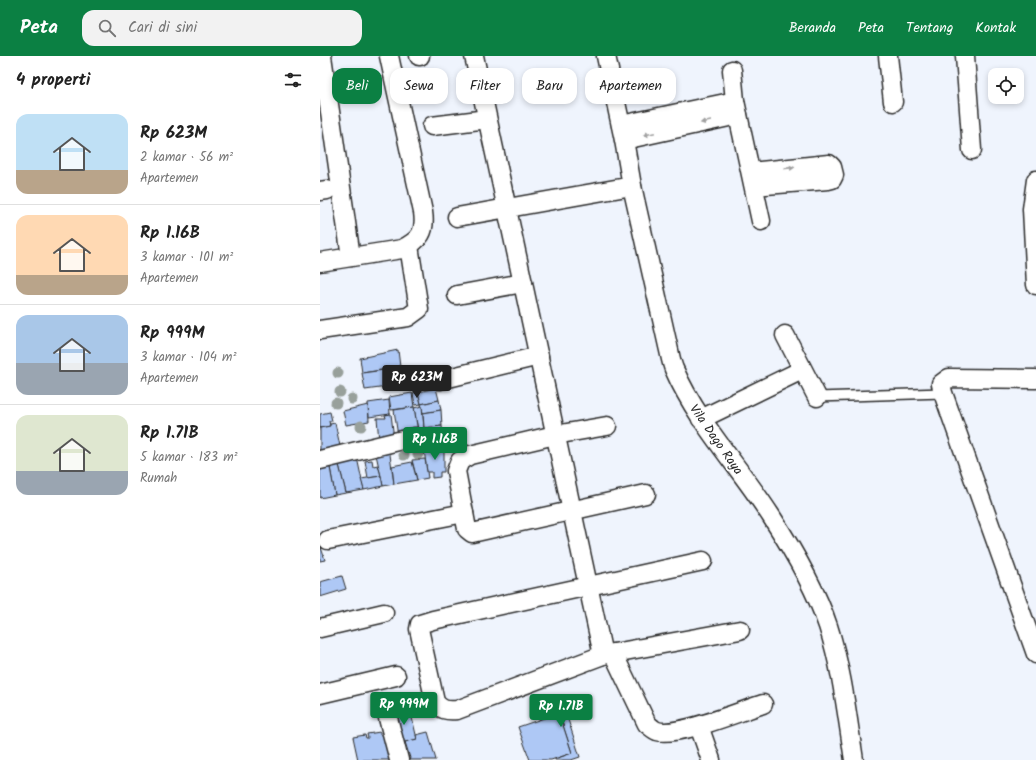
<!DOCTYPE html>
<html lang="id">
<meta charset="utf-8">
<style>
:root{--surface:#fff;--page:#f2f2f2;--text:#222;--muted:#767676;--line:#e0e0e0;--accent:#0b8043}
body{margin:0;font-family:Kalam,sans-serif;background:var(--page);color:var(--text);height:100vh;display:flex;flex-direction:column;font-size:15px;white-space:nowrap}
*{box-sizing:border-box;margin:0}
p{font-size:13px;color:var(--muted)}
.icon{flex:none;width:22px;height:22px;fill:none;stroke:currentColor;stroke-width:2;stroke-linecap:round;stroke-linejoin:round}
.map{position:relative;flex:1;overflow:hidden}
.side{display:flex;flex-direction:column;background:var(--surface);width:320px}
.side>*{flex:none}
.hud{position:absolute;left:12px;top:12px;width:380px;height:36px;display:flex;gap:8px}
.fabs{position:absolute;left:668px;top:12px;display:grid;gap:8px}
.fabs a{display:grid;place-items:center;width:36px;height:36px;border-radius:8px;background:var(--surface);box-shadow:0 2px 6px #0003;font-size:20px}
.price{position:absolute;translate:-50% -34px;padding:0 9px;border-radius:4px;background:var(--accent);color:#fff;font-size:13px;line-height:26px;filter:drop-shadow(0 1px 2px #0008)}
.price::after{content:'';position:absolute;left:50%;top:24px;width:12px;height:9px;margin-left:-6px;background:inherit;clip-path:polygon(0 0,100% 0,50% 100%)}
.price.active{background:#222;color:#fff}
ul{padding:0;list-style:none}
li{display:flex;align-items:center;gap:12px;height:100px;padding:0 16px}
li+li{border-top:1px solid var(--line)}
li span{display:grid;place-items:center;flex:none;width:112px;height:80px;border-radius:12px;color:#555}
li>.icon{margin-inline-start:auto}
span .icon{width:48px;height:48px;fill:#fffc;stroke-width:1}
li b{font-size:17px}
h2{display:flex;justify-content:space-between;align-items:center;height:48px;padding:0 16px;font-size:17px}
.chip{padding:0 14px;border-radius:12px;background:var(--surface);box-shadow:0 2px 6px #0003;font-size:14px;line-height:36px}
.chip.active{background:var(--accent);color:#fff}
header{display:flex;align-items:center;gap:24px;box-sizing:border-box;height:56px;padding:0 20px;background:var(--accent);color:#fff}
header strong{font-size:19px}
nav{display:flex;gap:22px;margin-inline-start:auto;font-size:14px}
.search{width:280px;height:36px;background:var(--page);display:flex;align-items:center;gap:10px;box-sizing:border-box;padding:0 14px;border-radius:12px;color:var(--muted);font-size:15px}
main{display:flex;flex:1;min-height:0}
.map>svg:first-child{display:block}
</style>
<header>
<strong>Peta</strong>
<div class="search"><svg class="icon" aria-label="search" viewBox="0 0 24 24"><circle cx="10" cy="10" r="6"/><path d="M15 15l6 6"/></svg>Cari di sini</div>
<nav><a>Beranda</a><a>Peta</a><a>Tentang</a><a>Kontak</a></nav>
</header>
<main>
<section class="side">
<h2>4 properti<svg class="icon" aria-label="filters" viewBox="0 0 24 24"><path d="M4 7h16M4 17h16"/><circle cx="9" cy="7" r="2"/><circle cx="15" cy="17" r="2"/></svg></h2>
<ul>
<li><span style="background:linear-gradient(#bfe0f5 70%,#b9a48a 0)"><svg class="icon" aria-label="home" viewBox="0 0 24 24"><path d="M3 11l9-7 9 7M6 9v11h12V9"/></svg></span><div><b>Rp 623M</b><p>2 kamar · 56 m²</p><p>Apartemen</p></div></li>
<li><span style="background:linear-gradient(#ffd9b3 75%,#b9a48a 0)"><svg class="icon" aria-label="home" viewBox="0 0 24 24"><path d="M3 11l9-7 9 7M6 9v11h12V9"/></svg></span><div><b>Rp 1.16B</b><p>3 kamar · 101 m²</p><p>Apartemen</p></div></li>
<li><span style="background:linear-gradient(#a9c7e8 60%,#9aa5b1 0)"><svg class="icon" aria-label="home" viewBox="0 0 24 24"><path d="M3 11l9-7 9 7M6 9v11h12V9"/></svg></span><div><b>Rp 999M</b><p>3 kamar · 104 m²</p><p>Apartemen</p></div></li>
<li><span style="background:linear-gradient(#dfe7d0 70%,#9aa5b1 0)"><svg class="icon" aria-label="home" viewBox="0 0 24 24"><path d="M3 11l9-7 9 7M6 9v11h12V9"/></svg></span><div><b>Rp 1.71B</b><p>5 kamar · 183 m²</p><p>Rumah</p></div></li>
</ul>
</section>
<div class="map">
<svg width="716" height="704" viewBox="0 0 716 704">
<rect width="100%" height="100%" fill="#eff4fd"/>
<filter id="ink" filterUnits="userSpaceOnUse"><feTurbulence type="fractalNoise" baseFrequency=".025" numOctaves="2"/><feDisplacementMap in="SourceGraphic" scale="8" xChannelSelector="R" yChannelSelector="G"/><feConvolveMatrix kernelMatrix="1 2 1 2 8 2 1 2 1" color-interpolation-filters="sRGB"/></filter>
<g filter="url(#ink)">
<g fill="#aec8f5" stroke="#2b2b2b">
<path d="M 78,294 L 80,311 L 42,317 L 40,302 Z"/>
<path d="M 64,314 L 67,331 L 45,334 L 42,317 Z"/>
<path d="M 116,332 L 119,344 L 101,348 L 98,336 Z"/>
<path d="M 98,336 L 101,348 L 95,349 L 93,337 Z"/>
<path d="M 92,337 L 94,351 L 71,354 L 69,341 Z"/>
<path d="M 69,344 L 70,358 L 49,361 L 48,347 Z"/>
<path d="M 119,344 L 121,354 L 103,357 L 101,348 Z"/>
<path d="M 48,349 L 49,365 L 26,369 L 23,355 Z"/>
<path d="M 102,350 L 104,372 L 98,374 L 94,352 Z"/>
<path d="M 94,351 L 98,376 L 78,380 L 74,354 Z"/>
<path d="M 121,354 L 122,370 L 104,372 L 103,357 Z"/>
<path d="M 10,356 L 12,365 L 9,365 L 10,370 L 0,372 L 0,358 Z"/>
<path d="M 71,358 L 74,383 L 59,385 L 57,362 L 66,362 L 65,359 Z"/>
<path d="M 15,367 L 20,390 L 0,394 L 0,372 L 10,370 L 10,368 Z"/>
<path d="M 122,370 L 124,391 L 96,393 L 96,384 L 105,384 L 104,372 Z"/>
<path d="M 69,391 L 74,428 L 63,430 L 55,394 Z"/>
<path d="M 124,392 L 124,416 L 120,416 L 120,421 L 112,422 L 112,416 L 107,416 L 104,393 Z"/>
<path d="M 36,397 L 44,434 L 26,437 L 17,401 Z"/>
<path d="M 17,401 L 26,437 L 15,439 L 9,406 Z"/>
<path d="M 105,403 L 108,422 L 97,424 L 92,404 Z"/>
<path d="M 52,404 L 53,410 L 58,409 L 61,420 L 48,422 L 45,405 Z"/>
<path d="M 9,406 L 15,439 L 0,442 L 0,407 Z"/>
<path d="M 92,406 L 97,424 L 74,428 L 72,410 Z"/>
<path d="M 61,420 L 63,430 L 44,434 L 41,423 Z"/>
<path d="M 0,488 L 5,504 L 0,505 Z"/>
<path d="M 22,520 L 26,533 L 0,541 L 0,526 Z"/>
<path d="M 228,647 L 230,653 L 243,648 L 260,701 L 251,704 L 235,704 L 235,703 L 252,697 L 239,657 L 220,664 L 216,651 Z"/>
<path d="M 90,653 L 97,683 L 78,688 L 70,658 Z"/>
<path d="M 239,657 L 252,697 L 231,704 L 210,704 L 198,671 Z"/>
<path d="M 60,676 L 60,679 L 67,678 L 73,704 L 38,704 L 33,681 L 45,679 L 46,682 L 48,682 L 47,678 Z"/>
<path d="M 108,676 L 116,704 L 89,704 L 90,702 L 85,686 L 97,683 L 96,679 Z"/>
</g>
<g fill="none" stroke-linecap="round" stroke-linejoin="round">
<g stroke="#2b2b2b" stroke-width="12">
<path id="service" d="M 497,341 L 623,337"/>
</g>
<g stroke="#2b2b2b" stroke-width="21">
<g id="minor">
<path d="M 2,0 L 31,201"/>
<path d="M 99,0 L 100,0"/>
<path d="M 154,0 L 283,599"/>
<path d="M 286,0 L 304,84 L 312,130 L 348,290 C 350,298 351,306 354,313 C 378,368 419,410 451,460 C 473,494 495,531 508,570 C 522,613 527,659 534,704"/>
<path d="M 568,0 L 573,46"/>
<path d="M 645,0 L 652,94"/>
<path d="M 412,14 L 415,45 L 441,165"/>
<path d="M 301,69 L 415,45"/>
<path d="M 112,70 L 167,63"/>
<path d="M 304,84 L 418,59"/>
<path d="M 431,116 L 509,108 L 512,111 L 514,119 L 512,123 L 508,124 L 434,130"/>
<path d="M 716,124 L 712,153 L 716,229"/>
<path d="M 0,135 L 7,134"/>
<path d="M 137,161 L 312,130"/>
<path d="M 0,206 L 82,193 C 100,184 106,176 103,156 L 69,0"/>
<path d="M 137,239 L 203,227"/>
<path d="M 0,274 L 88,261 L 99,253 L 89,190"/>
<path d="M 465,279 L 497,341"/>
<path d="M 716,323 L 629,322 L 621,328 L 623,337 L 716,598"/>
<path d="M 120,324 L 219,300"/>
<path d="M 381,363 L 482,314"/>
<path d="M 287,370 L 235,379 L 150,399 L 140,405 L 136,415 L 147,473 L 152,477 L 326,438"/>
<path d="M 0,404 L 95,381"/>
<path d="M 8,484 L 144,457"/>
<path d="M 383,505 L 113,564 L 100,568 L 99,573 L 115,646 C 121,654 127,655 137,654 L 283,599 L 420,574"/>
<path d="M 0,572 L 64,557"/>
<path d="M 293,597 L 327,668 C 330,670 334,674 337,675 C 358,681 421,655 443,648"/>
<path d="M 0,638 L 76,620"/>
<path d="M 68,662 L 79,704"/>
<path d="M 379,670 L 391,704"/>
</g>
</g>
<use href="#service" stroke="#fff" stroke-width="9"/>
<use href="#minor" stroke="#fff" stroke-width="18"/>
</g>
<g fill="#98a09b">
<circle cx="18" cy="317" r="5.5"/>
<circle cx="20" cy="336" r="5.5"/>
<circle cx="32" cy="343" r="5.5"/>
<circle cx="16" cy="347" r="5.5"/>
<circle cx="41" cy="370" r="5.5"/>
<circle cx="98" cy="398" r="5.5"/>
<circle cx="84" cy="399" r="5.5"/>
</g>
<defs><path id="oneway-solid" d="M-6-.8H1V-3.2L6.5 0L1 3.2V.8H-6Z"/></defs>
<g fill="#a0a0a0">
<use href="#oneway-solid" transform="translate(386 66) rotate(168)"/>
<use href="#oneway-solid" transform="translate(329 78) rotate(168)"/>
<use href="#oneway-solid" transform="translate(469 112) rotate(-6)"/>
</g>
</g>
<g text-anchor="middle" stroke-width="3.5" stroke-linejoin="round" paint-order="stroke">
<g font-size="13" fill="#2b2b2b" stroke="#fff">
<text transform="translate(397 383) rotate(55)" y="5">Vila Dago Raya</text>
</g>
</g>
</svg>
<div class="fabs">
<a><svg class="icon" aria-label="locate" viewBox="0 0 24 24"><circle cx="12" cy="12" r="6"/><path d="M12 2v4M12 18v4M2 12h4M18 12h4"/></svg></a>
</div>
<b class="price active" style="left:97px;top:343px">Rp 623M</b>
<b class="price" style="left:115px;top:405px">Rp 1.16B</b>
<b class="price" style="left:84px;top:670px">Rp 999M</b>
<b class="price" style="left:241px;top:672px">Rp 1.71B</b>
<div class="hud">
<a class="chip active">Beli</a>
<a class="chip">Sewa</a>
<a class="chip">Filter</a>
<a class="chip">Baru</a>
<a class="chip">Apartemen</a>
</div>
</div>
</main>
